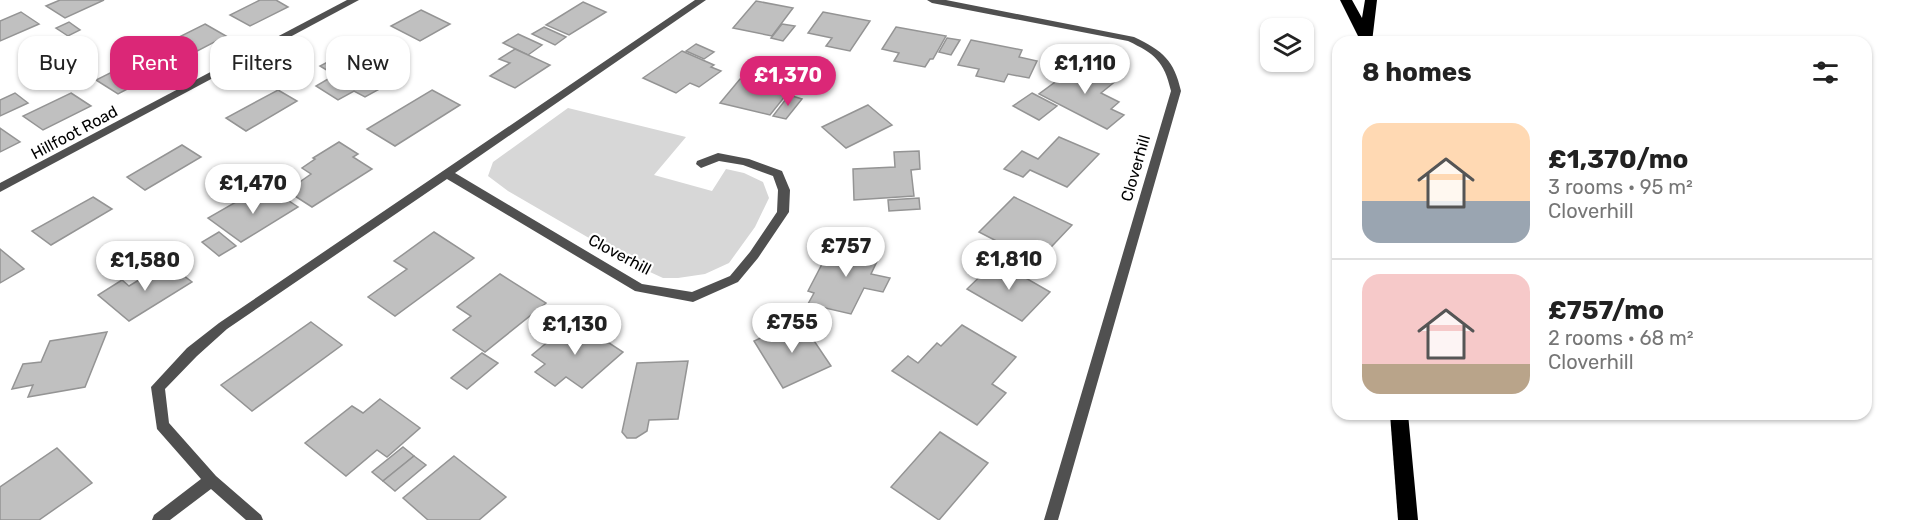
<!DOCTYPE html>
<meta charset="utf-8">
<style>
:root{--surface:#fff;--page:#f6f6f6;--text:#222;--muted:#767676;--line:#e0e0e0;--accent:#db2777}
body{margin:0;font-family:Rubik,sans-serif;background:var(--page);color:var(--text);height:100vh;display:flex;flex-direction:column;font-size:22px;white-space:nowrap}
*{box-sizing:border-box;margin:0}
p{font-size:20px;color:var(--muted)}
.icon{flex:none;width:33px;height:33px;fill:none;stroke:currentColor;stroke-width:2;stroke-linecap:round;stroke-linejoin:round}
.map{position:relative;flex:1;overflow:hidden}
.sheet{position:absolute;left:1332px;top:36px;width:540px;height:384px;display:flex;flex-direction:column;background:var(--surface);border-radius:18px;box-shadow:0 2px 4px #0004}
.sheet>*{flex:none}
.banner{position:absolute;left:18px;top:36px;width:570px;height:54px;display:flex;gap:12px}
.buttons{position:absolute;left:1260px;top:18px;display:grid;gap:12px}
.buttons a{display:grid;place-items:center;width:54px;height:54px;border-radius:12px;background:var(--surface);box-shadow:0 2px 4px #0004;font-size:30px}
.price{position:absolute;translate:-50% -51px;padding:0 14px;border-radius:21px;background:#fff;color:#222;font-size:20px;line-height:39px;filter:drop-shadow(0 2px 3px #0008)}
.price::after{content:'';position:absolute;left:50%;top:36px;width:18px;height:14px;margin-left:-9px;background:inherit;clip-path:polygon(0 0,100% 0,50% 100%)}
.price.on{background:var(--accent);color:#fff}
ul{padding:0;list-style:none}
li{display:flex;align-items:center;gap:18px;height:150px;padding:0 30px}
li+li{border-top:2px solid var(--line)}
li span{display:grid;place-items:center;flex:none;width:168px;height:120px;border-radius:18px;color:#555}
li>.icon{margin-inline-start:auto}
span .icon{width:72px;height:72px;fill:#fffc;stroke-width:1}
li b{font-size:26px}
h2{display:flex;justify-content:space-between;align-items:center;height:72px;padding:0 30px;font-size:26px}
.chip{padding:0 21px;border-radius:18px;background:var(--surface);box-shadow:0 2px 4px #0004;font-size:21px;line-height:54px}
.chip.on{background:var(--accent);color:#fff}
.map>svg:first-child{display:block}
</style>
<div class="map">
<svg width="1908" height="520" viewBox="0 0 1908 520">
<rect width="100%" height="100%" fill="#fff"/>
<path fill="#d7d7d7" d="M 568,108 L 686,137 L 654,175 L 712,191 L 726,169 L 744,173 L 763,182 L 769,198 L 755,227 L 729,263 L 705,274 L 678,278 L 663,278 L 639,267 L 508,191 L 488,176 L 493,162 Z"/>
<g fill="#c0c0c0" stroke="#949494" stroke-width="1.5">
<path d="M 60,0 L 104,0 L 65,18 L 46,6 Z"/>
<path d="M 260,0 L 276,0 L 288,7 L 250,26 L 230,15 Z"/>
<path d="M 756,1 L 793,8 L 772,36 L 733,28 Z"/>
<path d="M 583,2 L 606,12 L 569,35 L 546,25 Z"/>
<path d="M 421,10 L 450,24 L 420,41 L 391,26 Z"/>
<path d="M 21,12 L 39,24 L 0,41 L 0,21 Z"/>
<path d="M 823,12 L 870,21 L 850,51 L 826,46 L 832,38 L 808,33 Z"/>
<path d="M 69,22 L 80,30 L 68,36 L 56,28 Z"/>
<path d="M 205,24 L 226,36 L 184,58 L 163,45 Z"/>
<path d="M 782,24 L 795,26 L 783,41 L 771,38 Z"/>
<path d="M 544,27 L 566,37 L 555,45 L 532,34 Z"/>
<path d="M 896,27 L 946,36 L 933,59 L 930,59 L 925,67 L 894,61 L 899,53 L 882,49 Z"/>
<path d="M 518,34 L 542,45 L 528,55 L 503,43 Z"/>
<path d="M 947,38 L 960,40 L 951,55 L 939,52 Z"/>
<path d="M 971,40 L 1022,50 L 1019,57 L 1037,61 L 1029,78 L 1008,74 L 1004,82 L 976,76 L 979,69 L 958,65 Z"/>
<path d="M 696,44 L 714,52 L 704,59 L 686,51 Z"/>
<path d="M 356,47 L 405,75 L 365,97 L 354,91 L 338,100 L 316,86 L 335,75 L 320,66 Z"/>
<path d="M 515,49 L 550,65 L 515,88 L 490,76 L 510,63 L 499,59 Z"/>
<path d="M 682,51 L 714,65 L 711,67 L 721,71 L 699,87 L 690,83 L 676,93 L 643,78 Z"/>
<path d="M 142,57 L 164,70 L 118,94 L 96,80 Z"/>
<path d="M 1081,63 L 1117,80 L 1101,93 L 1119,102 L 1111,109 L 1124,115 L 1107,129 L 1039,94 Z"/>
<path d="M 80,64 L 91,73 L 77,80 L 66,71 Z"/>
<path d="M 765,69 L 788,74 L 778,87 L 790,90 L 770,115 L 720,103 L 740,79 L 755,82 Z"/>
<path d="M 278,90 L 297,101 L 246,131 L 226,118 Z"/>
<path d="M 432,90 L 460,105 L 395,146 L 367,129 Z"/>
<path d="M 15,93 L 28,103 L 0,116 L 0,100 Z"/>
<path d="M 71,93 L 91,106 L 43,130 L 23,116 Z"/>
<path d="M 1032,93 L 1057,106 L 1039,120 L 1013,106 Z"/>
<path d="M 789,95 L 802,99 L 786,119 L 773,116 Z"/>
<path d="M 868,105 L 892,125 L 846,148 L 822,127 Z"/>
<path d="M 0,128 L 20,142 L 0,152 Z"/>
<path d="M 1059,137 L 1099,154 L 1067,187 L 1030,170 L 1023,177 L 1004,169 L 1022,151 L 1038,159 Z"/>
<path d="M 339,142 L 358,154 L 353,157 L 372,169 L 312,207 L 287,191 L 311,174 L 302,168 L 315,159 L 313,158 Z"/>
<path d="M 182,145 L 201,157 L 145,190 L 127,177 Z"/>
<path d="M 919,151 L 920,169 L 911,170 L 914,196 L 854,200 L 853,169 L 895,167 L 894,152 Z"/>
<path d="M 271,189 L 298,207 L 241,242 L 208,218 L 241,199 L 248,203 Z"/>
<path d="M 93,197 L 112,209 L 51,245 L 32,231 Z"/>
<path d="M 1014,197 L 1072,225 L 1037,262 L 979,232 Z"/>
<path d="M 919,198 L 920,209 L 889,211 L 888,200 Z"/>
<path d="M 219,232 L 236,246 L 219,256 L 202,242 Z"/>
<path d="M 434,232 L 474,258 L 395,316 L 368,297 L 407,269 L 394,261 Z"/>
<path d="M 833,243 L 881,253 L 871,274 L 890,278 L 883,292 L 864,288 L 851,314 L 808,304 L 814,293 L 808,291 Z"/>
<path d="M 0,249 L 24,269 L 0,283 Z"/>
<path d="M 996,261 L 1050,292 L 1022,321 L 967,289 Z"/>
<path d="M 167,263 L 192,282 L 129,321 L 98,295 L 122,280 L 129,286 Z"/>
<path d="M 500,274 L 546,303 L 485,352 L 453,330 L 471,316 L 457,307 Z"/>
<path d="M 556,312 L 569,321 L 544,342 L 531,333 Z"/>
<path d="M 574,320 L 623,352 L 582,388 L 566,377 L 555,386 L 535,372 L 545,364 L 532,355 Z"/>
<path d="M 800,320 L 831,366 L 783,388 L 754,341 Z"/>
<path d="M 311,322 L 342,345 L 252,411 L 221,385 Z"/>
<path d="M 962,325 L 1016,357 L 992,384 L 1006,393 L 977,425 L 892,371 L 908,356 L 918,363 L 937,343 L 941,346 Z"/>
<path d="M 107,332 L 85,387 L 28,397 L 33,385 L 12,389 L 23,364 L 41,362 L 50,341 Z"/>
<path d="M 482,353 L 498,363 L 467,389 L 451,378 Z"/>
<path d="M 688,361 L 678,419 L 649,420 L 647,431 L 636,438 L 627,438 L 622,432 L 637,363 Z"/>
<path d="M 380,399 L 420,428 L 387,457 L 377,450 L 346,476 L 305,443 L 352,406 L 363,413 Z"/>
<path d="M 940,432 L 988,463 L 939,520 L 891,487 Z"/>
<path d="M 403,447 L 414,456 L 383,481 L 372,472 Z"/>
<path d="M 57,448 L 92,483 L 39,520 L 0,520 L 0,487 Z"/>
<path d="M 414,456 L 426,465 L 395,491 L 383,481 Z"/>
<path d="M 454,456 L 506,497 L 479,520 L 428,520 L 403,498 Z"/>
</g>
<g fill="none" stroke-linecap="round" stroke-linejoin="round">
<g fill="#505050" fill-rule="evenodd">
<path d="M 695,0 L 706,0 L 455,173 L 642,284 L 692,292 L 730,276 L 750,252 L 777,212 L 778,190 L 773,176 L 743,165 L 719,161 L 701,168 L 696,164 L 697,161 L 718,153 L 749,159 L 782,171 L 790,190 L 789,212 L 758,258 L 738,282 L 693,302 L 635,291 L 447,179 L 227,329 L 197,356 L 165,389 L 169,423 L 216,476 L 261,515 L 263,520 L 246,520 L 211,489 L 170,520 L 152,520 L 154,515 L 201,479 L 157,429 L 151,387 L 187,348 L 219,323 Z"/>
<path d="M 927,0 L 946,0 L 1134,37 C 1163,51 1174,60 1181,91 L 1058,520 L 1044,520 L 1171,91 C 1164,61 1155,54 1128,41 L 932,3 Z"/>
</g>
<path fill="#505050" fill-rule="evenodd" d="M 347,0 L 359,0 L 0,192 L 0,183 Z"/>
<g fill="#000" fill-rule="evenodd">
<path d="M 1340,0 L 1352,0 L 1362,18 L 1365,0 L 1377,0 L 1372,42 L 1358,42 L 1359,38 Z"/>
<path d="M 1390,414 L 1408,414 L 1418,520 L 1398,520 Z"/>
</g>
</g>
<g text-anchor="middle" stroke-width="4.5" stroke-linejoin="round" paint-order="stroke">
<g font-size="16" fill="#000" stroke="#fff">
<text transform="translate(74 132) rotate(-28)" y="6">Hillfoot Road</text>
<text transform="translate(1135 168) rotate(-74)" y="6">Cloverhill</text>
<text transform="translate(620 254) rotate(28)" y="6">Cloverhill</text>
</g>
</g>
</svg>
<div class="buttons">
<a><svg class="icon" aria-label="layers" viewBox="0 0 24 24"><path d="M12 4l9 5-9 5-9-5zM3 14l9 5 9-5"/></svg></a>
</div>
<b class="price" style="left:1085px;top:95px">£1,110</b>
<b class="price on" style="left:788px;top:107px">£1,370</b>
<b class="price" style="left:253px;top:215px">£1,470</b>
<b class="price" style="left:846px;top:278px">£757</b>
<b class="price" style="left:1009px;top:291px">£1,810</b>
<b class="price" style="left:145px;top:292px">£1,580</b>
<b class="price" style="left:792px;top:354px">£755</b>
<b class="price" style="left:575px;top:356px">£1,130</b>
<div class="banner">
<a class="chip">Buy</a>
<a class="chip on">Rent</a>
<a class="chip">Filters</a>
<a class="chip">New</a>
</div>
<section class="sheet">
<h2>8 homes<svg class="icon" aria-label="filters" viewBox="0 0 24 24"><path d="M4 7h16M4 17h16"/><circle cx="9" cy="7" r="2"/><circle cx="15" cy="17" r="2"/></svg></h2>
<ul>
<li><span style="background:linear-gradient(#ffd9b3 65%,#9aa5b1 0)"><svg class="icon" aria-label="home" viewBox="0 0 24 24"><path d="M3 11l9-7 9 7M6 9v11h12V9"/></svg></span><div><b>£1,370/mo</b><p>3 rooms · 95 m²</p><p>Cloverhill</p></div></li>
<li><span style="background:linear-gradient(#f6c9c9 75%,#b9a48a 0)"><svg class="icon" aria-label="home" viewBox="0 0 24 24"><path d="M3 11l9-7 9 7M6 9v11h12V9"/></svg></span><div><b>£757/mo</b><p>2 rooms · 68 m²</p><p>Cloverhill</p></div></li>
</ul>
</section>
</div>
